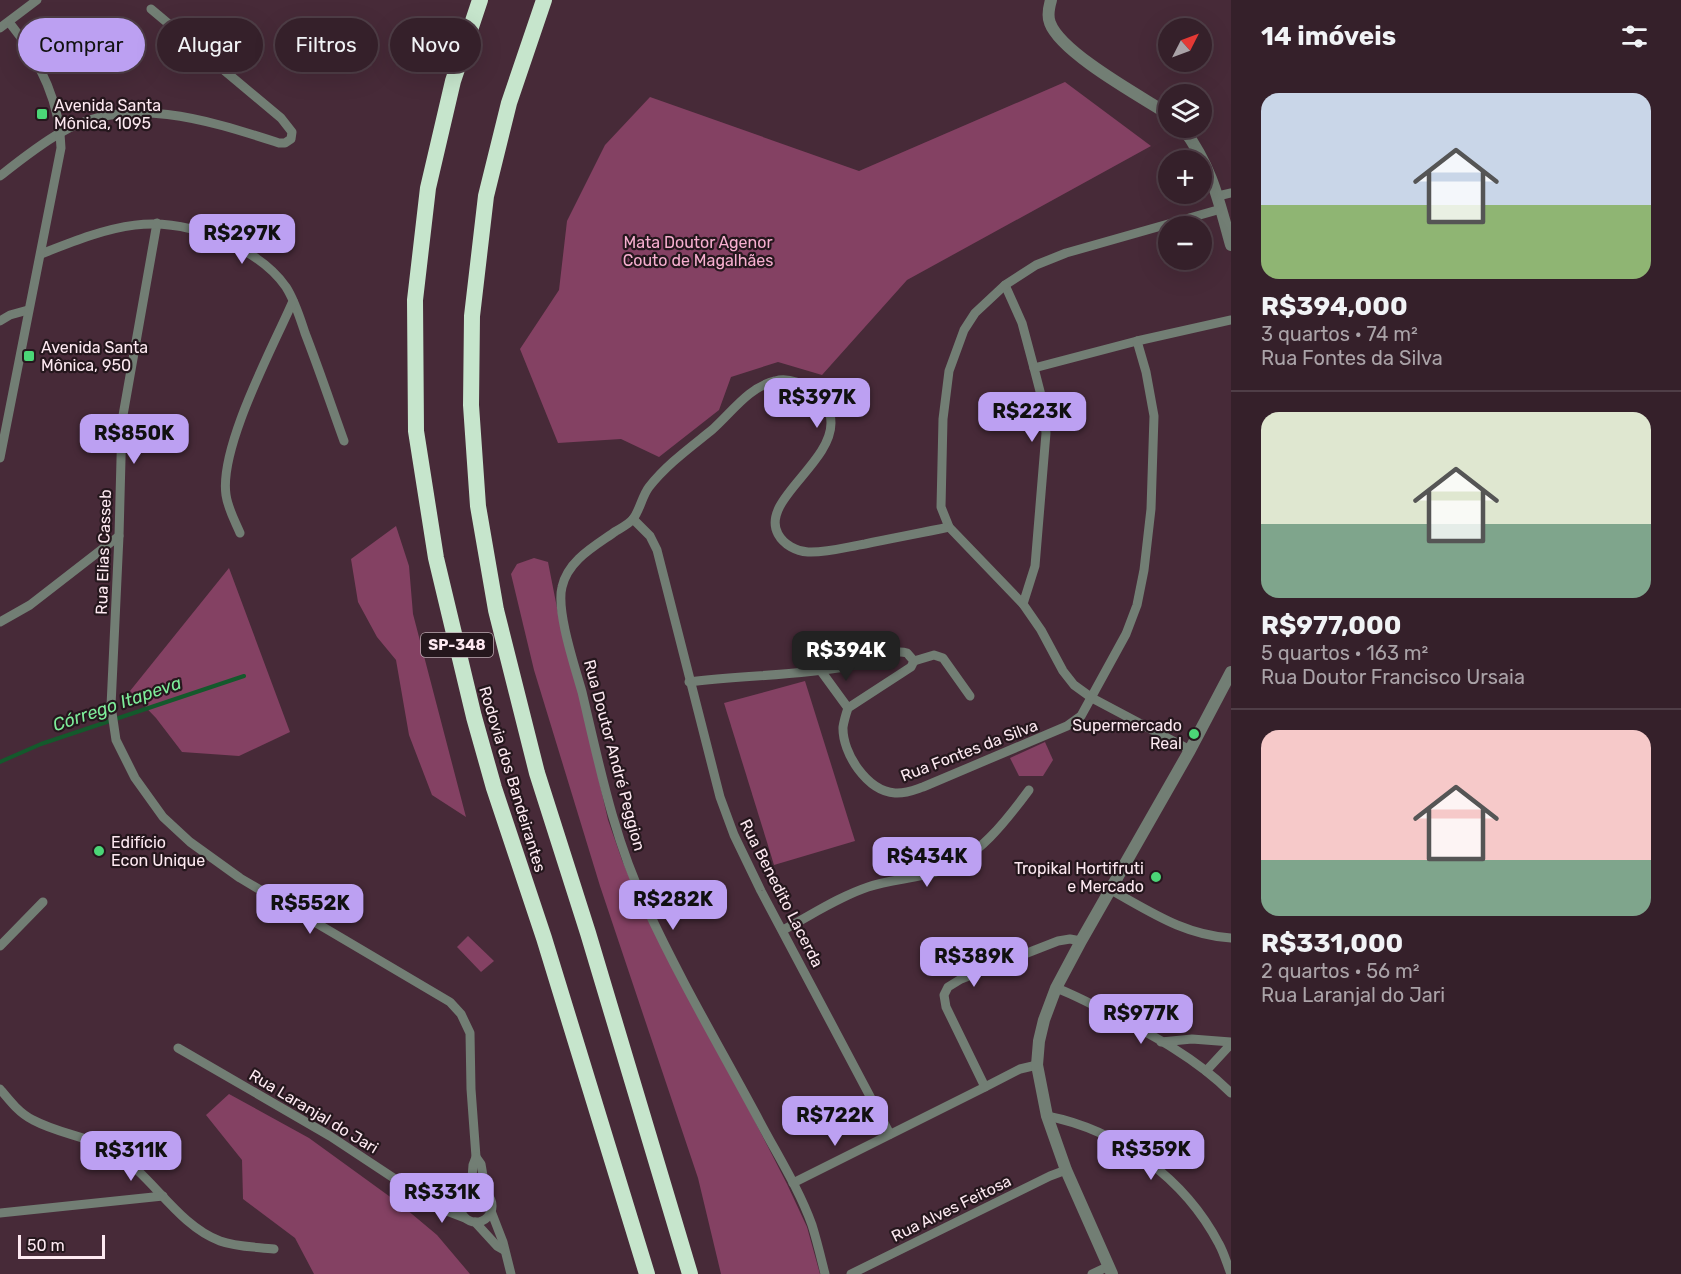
<!DOCTYPE html>
<html lang="pt">
<meta charset="utf-8">
<style>
:root{--surface:#35202a;--page:#402d36;--text:#f1f3f6;--muted:#aaa3a8;--line:#4f3e47;--accent:#bca0f2}
body{margin:0;font-family:Rubik,sans-serif;background:var(--page);color:var(--text);height:100vh;display:flex;flex-direction:column;font-size:22px;white-space:nowrap}
*{box-sizing:border-box;margin:0}
p{font-size:20px;color:var(--muted)}
.icon{flex:none;width:33px;height:33px;fill:none;stroke:currentColor;stroke-width:2;stroke-linecap:round;stroke-linejoin:round}
.map{position:relative;flex:1;overflow:hidden}
.details{display:flex;flex-direction:column;background:var(--surface);width:450px}
.details>*{flex:none}
.hud{position:absolute;left:18px;top:18px;width:570px;height:54px;display:flex;gap:12px}
.needle{width:39px;rotate:48deg}
.fabs{position:absolute;left:1158px;top:18px;display:grid;gap:12px}
.fabs a{display:grid;place-items:center;width:54px;height:54px;border-radius:50%;background:var(--surface);box-shadow:0 6px 24px #0002,0 0 0 2px var(--line);font-size:30px}
.scale{position:absolute;left:18px;bottom:15px;width:87px;box-sizing:border-box;padding-left:6px;border:3px solid #fde9f1;border-top:0;font-size:16px;line-height:21px;white-space:nowrap;color:#fde9f1;-webkit-text-stroke:4px #25171d;paint-order:stroke}
.price{position:absolute;translate:-50% -51px;padding:0 14px;border-radius:12px;background:var(--accent);color:#111;font-size:20px;line-height:39px;filter:drop-shadow(0 2px 3px #0008)}
.price::after{content:'';position:absolute;left:50%;top:36px;width:18px;height:14px;margin-left:-9px;background:inherit;clip-path:polygon(0 0,100% 0,50% 100%)}
.price.on{background:#222;color:#fff}
ul{padding:0;list-style:none}
li{display:grid;align-content:center;gap:12px;height:318px;padding:0 30px}
li+li{border-top:2px solid var(--line)}
li span{display:grid;place-items:center;height:186px;border-radius:18px;color:#555}
li>.icon{margin-inline-start:auto}
span .icon{width:108px;height:108px;fill:#fffc;stroke-width:1}
li b{font-size:26px}
h2{display:flex;justify-content:space-between;align-items:center;height:72px;padding:0 30px;font-size:26px}
.pill{padding:0 21px;border-radius:27px;background:var(--surface);box-shadow:0 6px 24px #0002,0 0 0 2px var(--line);font-size:21px;line-height:54px}
.pill.on{background:var(--accent);color:#111}
main{display:flex;flex:1;min-height:0}
.map>svg:first-child{display:block}
</style>
<main>
<div class="map">
<svg width="1231" height="1274" viewBox="0 0 1231 1274">
<rect width="100%" height="100%" fill="#472a38"/>
<g fill="#844163">
<path d="M 1065,82 L 1151,146 L 907,280 L 822,375 L 778,362 L 731,377 L 719,410 L 659,457 L 621,439 L 558,443 L 520,349 L 559,290 L 567,221 L 605,145 L 650,97 L 859,171 Z"/>
<path d="M 396,526 L 409,566 L 413,614 L 466,817 L 432,795 L 409,735 L 396,660 L 377,637 L 358,602 L 351,559 Z"/>
<path d="M 534,558 L 548,562 L 559,618 L 585,718 L 608,820 L 622,860 L 642,907 L 683,981 L 787,1184 L 807,1227 L 820,1274 L 721,1274 L 698,1178 L 600,886 L 534,670 L 511,574 L 517,564 Z"/>
<path d="M 229,568 L 290,732 L 239,756 L 182,752 L 156,718 L 130,691 Z"/>
<path d="M 805,681 L 855,841 L 774,865 L 724,703 Z"/>
<path d="M 1045,742 L 1053,760 L 1043,776 L 1019,776 L 1010,758 Z"/>
<path d="M 468,936 L 494,961 L 481,972 L 457,947 Z"/>
<path d="M 229,1094 L 309,1138 L 400,1204 L 437,1235 L 470,1274 L 314,1274 L 295,1238 L 243,1199 L 242,1160 L 206,1115 Z"/>
</g>
<g fill="none" stroke-linecap="round" stroke-linejoin="round">
<path stroke="#14592c" stroke-width="4" d="M 0,762 L 41,744 L 244,676"/>
<g stroke="#727e74" stroke-width="9">
<path d="M 0,28 L 37,0"/>
<path d="M 0,176 C 19,161 39,145 60,133 C 128,93 211,121 279,143 L 285,143 L 291,139 L 292,132 L 281,118 L 151,9"/>
<path d="M 1218,196 L 1231,193"/>
<path d="M 157,223 L 122,421 L 119,536 L 111,706 L 116,740 L 135,778 L 163,817 L 190,842 L 240,878 L 450,1002 L 461,1014 L 470,1033 L 471,1089 L 476,1157 L 473,1165 L 471,1191"/>
<path d="M 41,254 C 110,227 157,208 229,243 C 251,253 272,267 286,287 C 295,301 300,318 305,333 C 319,369 331,405 344,441"/>
<path d="M 1005,285 L 1022,323 L 1034,368 L 1042,399 L 1046,433 L 1035,566 L 1023,604"/>
<path d="M 0,321 L 10,315 L 28,310"/>
<path d="M 1034,368 L 1137,341 L 1231,320"/>
<path d="M 0,458 L 61,148 C 60,100 39,59 9,22"/>
<path d="M 633,519 L 650,536 L 657,550 L 720,797 L 734,835 L 761,891 L 890,1134"/>
<path d="M 240,533 C 235,521 228,509 226,495 C 219,447 273,347 293,301"/>
<path d="M 0,622 L 30,605 L 119,536"/>
<path d="M 914,661 L 934,655 L 943,658 L 970,696"/>
<path d="M 821,671 L 848,708"/>
<path d="M 689,682 C 743,675 796,676 849,666 C 865,662 892,648 907,653 L 914,661 L 911,667 L 848,708 C 846,714 844,721 843,727 C 842,753 867,791 895,793 C 905,794 914,790 923,787 L 1067,726 L 1081,716 L 1126,634 L 1137,605 L 1144,570 L 1151,509 L 1154,416 L 1146,372 L 1137,341"/>
<path d="M 1190,750 L 1092,698 L 1074,685 L 1063,671 L 1041,630 L 1023,604 L 949,527 L 941,507 L 943,419 L 949,371 L 964,330 L 975,313 L 1005,285 L 1036,265 L 1066,253 L 1221,209"/>
<path d="M 1111,890 C 1151,912 1184,935 1231,938"/>
<path d="M 783,930 C 810,916 838,897 868,887 C 891,879 916,879 939,871 C 978,858 1006,821 1029,790"/>
<path d="M 0,946 L 43,902"/>
<path d="M 1056,988 C 1075,995 1093,1005 1111,1014 C 1153,1035 1197,1059 1231,1093"/>
<path d="M 1161,1042 L 1192,1039 L 1231,1042"/>
<path d="M 178,1048 L 330,1136 L 439,1208 L 465,1218"/>
<path d="M 1206,1071 L 1231,1044"/>
<path d="M 985,1087 L 946,1007 L 944,995 L 948,987 L 961,979 L 1058,941 L 1070,939 L 1081,941"/>
<path d="M 0,1089 C 9,1100 19,1113 33,1120 C 63,1136 94,1136 122,1157 C 155,1181 180,1226 220,1241 C 236,1247 257,1247 274,1249"/>
<path d="M 1047,1116 C 1119,1130 1185,1179 1219,1244 C 1224,1253 1227,1264 1231,1274"/>
<path d="M 476,1157 L 481,1164 L 486,1194"/>
<path d="M 793,1183 L 985,1087 L 1020,1069 L 1037,1065"/>
<circle cx="476" cy="1206" r="16"/>
<path d="M 433,1204 L 462,1197"/>
<path d="M 491,1211 L 503,1242 L 511,1274"/>
<path d="M 0,1213 L 163,1196"/>
<path d="M 475,1222 L 497,1246 L 504,1250"/>
<path d="M 825,1274 C 821,1258 817,1241 812,1225 C 799,1189 778,1156 760,1122 C 722,1051 680,980 646,906 C 614,839 599,764 582,692 C 575,667 556,611 562,587 C 568,560 595,546 616,531 C 621,528 629,524 633,519 C 640,510 642,496 649,487 C 667,464 691,447 713,429 C 732,412 749,387 775,381 C 789,377 804,384 815,393 C 825,400 831,411 831,423 C 831,464 760,501 778,534 C 784,545 796,551 808,552 C 826,553 847,547 865,544 C 893,538 921,533 949,527"/>
<path d="M 851,1274 L 1050,1176 L 1066,1170"/>
<path d="M 1092,1274 L 1109,1266"/>
</g>
<g stroke="#727e74" stroke-width="12">
<path d="M 1051,0 C 1049,7 1047,16 1050,23 C 1061,53 1140,96 1168,114"/>
<path d="M 1183,128 C 1212,168 1218,198 1231,245"/>
<path d="M 1112,1274 L 1066,1170 L 1047,1116 L 1037,1065 L 1039,1041 L 1044,1020 L 1056,988 L 1081,941 L 1190,750 L 1231,672"/>
</g>
<g stroke="#c6e5cc" stroke-width="16">
<path d="M 480,0 L 453,81 L 428,188 L 415,300 L 416,431 L 436,558 L 474,717 L 494,788 L 544,938 L 647,1274"/>
<path d="M 544,0 L 509,103 L 486,196 L 472,316 L 471,405 L 478,506 L 496,610 L 537,773 L 588,933 L 690,1274"/>
</g>
</g>
<g fill="#4bd677" stroke="#25171d" stroke-width="2">
<rect x="36" y="108" width="12" height="12" rx="3"/>
<rect x="23" y="350" width="12" height="12" rx="3"/>
<circle cx="1194" cy="734" r="6"/>
<circle cx="99" cy="851" r="6"/>
<circle cx="1156" cy="877" r="6"/>
</g>
<g text-anchor="middle" stroke-width="4.5" stroke-linejoin="round" paint-order="stroke">
<rect fill="#25171d" stroke="#bcaab1" stroke-width="1.5" x="421" y="633" width="72" height="24" rx="4.5"/>
<g font-size="15" font-weight="bold" fill="#fde9f1">
<text x="457" y="650">SP-348</text>
</g>
<g font-size="16" fill="#fde9f1" stroke="#25171d" text-anchor="start">
<text x="54" y="111">Avenida Santa<tspan x="54" dy="18">Mônica, 1095</tspan></text>
<text x="41" y="353">Avenida Santa<tspan x="41" dy="18">Mônica, 950</tspan></text>
<text x="1182" y="731" text-anchor="end">Supermercado<tspan x="1182" dy="18">Real</tspan></text>
<text x="111" y="848">Edifício<tspan x="111" dy="18">Econ Unique</tspan></text>
<text x="1144" y="874" text-anchor="end">Tropikal Hortifruti<tspan x="1144" dy="18">e Mercado</tspan></text>
</g>
<g font-size="16" fill="#f7afd0" stroke="#25171d">
<text x="698" y="248">Mata Doutor Agenor<tspan x="698" dy="18">Couto de Magalhães</tspan></text>
</g>
<g font-size="16" fill="#fde9f1" stroke="#25171d">
<text transform="translate(103 552) rotate(-88)" y="6">Rua Elias Casseb</text>
<text transform="translate(969 750) rotate(-21)" y="6">Rua Fontes da Silva</text>
<text transform="translate(615 755) rotate(75)" y="6">Rua Doutor André Peggion</text>
<text transform="translate(513 779) rotate(73)" y="6">Rodovia dos Bandeirantes</text>
<text transform="translate(782 893) rotate(63)" y="6">Rua Benedito Lacerda</text>
<text transform="translate(314 1111) rotate(31)" y="6">Rua Laranjal do Jari</text>
<text transform="translate(951 1208) rotate(-26)" y="6">Rua Alves Feitosa</text>
</g>
<g font-size="18" font-style="italic" fill="#7eed9a" stroke="#25171d">
<text transform="translate(117 704) rotate(-19)" y="6">Córrego Itapeva</text>
</g>
</g>
</svg>
<div class="fabs">
<a><svg class="needle" viewBox="-14 -14 28 28"><path d="M0-13l5 13h-10z" fill="#e53935"/><path d="M0 13l5-13h-10z" fill="#aaa3a8"/></svg></a>
<a><svg class="icon" aria-label="layers" viewBox="0 0 24 24"><path d="M12 4l9 5-9 5-9-5zM3 14l9 5 9-5"/></svg></a>
<a>+</a>
<a>−</a>
</div>
<div class="scale">50 m</div>
<b class="price" style="left:242px;top:265px">R$297K</b>
<b class="price" style="left:817px;top:429px">R$397K</b>
<b class="price" style="left:1032px;top:443px">R$223K</b>
<b class="price" style="left:134px;top:465px">R$850K</b>
<b class="price on" style="left:846px;top:682px">R$394K</b>
<b class="price" style="left:927px;top:888px">R$434K</b>
<b class="price" style="left:673px;top:931px">R$282K</b>
<b class="price" style="left:310px;top:935px">R$552K</b>
<b class="price" style="left:974px;top:988px">R$389K</b>
<b class="price" style="left:1141px;top:1045px">R$977K</b>
<b class="price" style="left:835px;top:1147px">R$722K</b>
<b class="price" style="left:1151px;top:1181px">R$359K</b>
<b class="price" style="left:131px;top:1182px">R$311K</b>
<b class="price" style="left:442px;top:1224px">R$331K</b>
<div class="hud">
<a class="pill on">Comprar</a>
<a class="pill">Alugar</a>
<a class="pill">Filtros</a>
<a class="pill">Novo</a>
</div>
</div>
<section class="details">
<h2>14 imóveis<svg class="icon" aria-label="filters" viewBox="0 0 24 24"><path d="M4 7h16M4 17h16"/><circle cx="9" cy="7" r="2"/><circle cx="15" cy="17" r="2"/></svg></h2>
<ul>
<li><span style="background:linear-gradient(#c9d6e8 60%,#8fb573 0)"><svg class="icon" aria-label="home" viewBox="0 0 24 24"><path d="M3 11l9-7 9 7M6 9v11h12V9"/></svg></span><div><b>R$394,000</b><p>3 quartos · 74 m²</p><p>Rua Fontes da Silva</p></div></li>
<li><span style="background:linear-gradient(#dfe7d0 60%,#7fa58c 0)"><svg class="icon" aria-label="home" viewBox="0 0 24 24"><path d="M3 11l9-7 9 7M6 9v11h12V9"/></svg></span><div><b>R$977,000</b><p>5 quartos · 163 m²</p><p>Rua Doutor Francisco Ursaia</p></div></li>
<li><span style="background:linear-gradient(#f6c9c9 70%,#7fa58c 0)"><svg class="icon" aria-label="home" viewBox="0 0 24 24"><path d="M3 11l9-7 9 7M6 9v11h12V9"/></svg></span><div><b>R$331,000</b><p>2 quartos · 56 m²</p><p>Rua Laranjal do Jari</p></div></li>
</ul>
</section>
</main>
